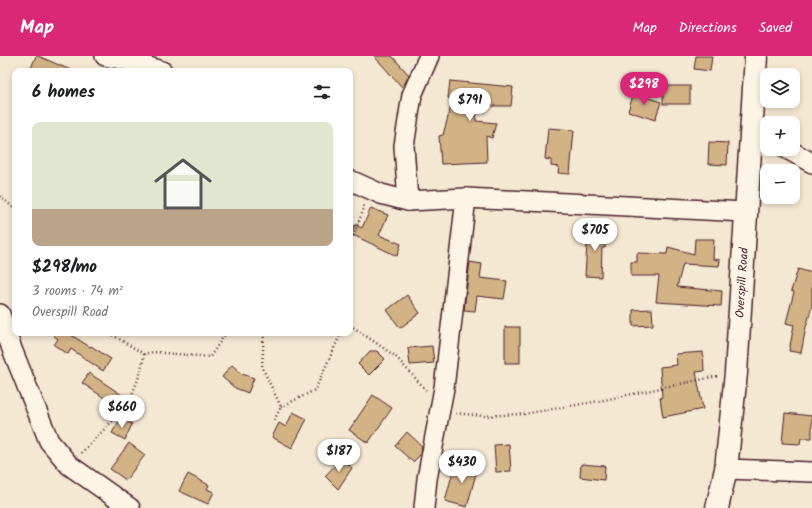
<!DOCTYPE html>
<meta charset="utf-8">
<style>
:root{--surface:#fff;--page:#f6f6f6;--text:#202124;--muted:#757577;--line:#e0e0e0;--accent:#db2777}
body{margin:0;font-family:Kalam,sans-serif;background:var(--page);color:var(--text);height:100vh;display:flex;flex-direction:column;font-size:15px;white-space:nowrap}
*{box-sizing:border-box;margin:0}
p{font-size:13px;color:var(--muted)}
.icon{flex:none;width:22px;height:22px;fill:none;stroke:currentColor;stroke-width:2;stroke-linecap:round;stroke-linejoin:round}
.map{position:relative;flex:1;overflow:hidden}
.drawer{position:absolute;left:12px;top:12px;width:341px;height:268px;display:flex;flex-direction:column;background:var(--surface);border-radius:8px;box-shadow:0 2px 6px #0003}
.drawer>*{flex:none}
.buttons{position:absolute;left:760px;top:12px;display:grid;gap:8px}
.buttons a{display:grid;place-items:center;width:40px;height:40px;border-radius:8px;background:var(--surface);box-shadow:0 2px 6px #0003;font-size:20px}
.price{position:absolute;translate:-50% -34px;padding:0 9px;border-radius:14px;background:#fff;color:#222;font-size:13px;line-height:26px;filter:drop-shadow(0 1px 2px #0008)}
.price::after{content:'';position:absolute;left:50%;top:24px;width:12px;height:9px;margin-left:-6px;background:inherit;clip-path:polygon(0 0,100% 0,50% 100%)}
.price.current{background:var(--accent);color:#fff}
ul{padding:0;list-style:none}
li{display:grid;align-content:center;gap:8px;height:212px;padding:0 20px}
li+li{border-top:1px solid var(--line)}
li span{display:grid;place-items:center;height:124px;border-radius:8px;color:#555}
li>.icon{margin-inline-start:auto}
span .icon{width:72px;height:72px;fill:#fffc;stroke-width:1}
li b{font-size:17px}
h2{display:flex;justify-content:space-between;align-items:center;height:48px;padding:0 20px;font-size:17px}
header{display:flex;align-items:center;gap:24px;box-sizing:border-box;height:56px;padding:0 20px;background:var(--accent);color:#fff}
header strong{font-size:19px}
nav{display:flex;gap:22px;margin-inline-start:auto;font-size:14px}
.map>svg:first-child{display:block}
</style>
<header>
<strong>Map</strong>
<nav><a>Map</a><a>Directions</a><a>Saved</a></nav>
</header>
<div class="map">
<svg width="812" height="452" viewBox="0 0 812 452">
<rect width="100%" height="100%" fill="#f4e8d2"/>
<filter id="ink" filterUnits="userSpaceOnUse"><feTurbulence type="fractalNoise" baseFrequency=".025" numOctaves="2"/><feDisplacementMap in="SourceGraphic" scale="8" xChannelSelector="R" yChannelSelector="G"/><feConvolveMatrix kernelMatrix="1 2 1 2 8 2 1 2 1" color-interpolation-filters="sRGB"/></filter>
<g filter="url(#ink)">
<g fill="#d2b386" stroke="#4a1f2b">
<path d="M 36,0 L 38,0 L 73,15 L 39,15 L 31,12 Z"/>
<path d="M 374,0 L 392,0 L 409,19 L 404,29 L 402,31 Z"/>
<path d="M 696,0 L 712,0 L 710,15 L 694,13 Z"/>
<path d="M 450,25 L 513,31 L 511,50 L 477,50 L 476,65 L 496,67 L 492,82 L 486,80 L 487,106 L 441,108 L 439,80 L 443,79 L 453,43 L 448,42 Z"/>
<rect x="663" y="30" width="27" height="18"/>
<path d="M 634,37 L 661,46 L 655,64 L 628,55 Z"/>
<path d="M 548,72 L 574,74 L 570,118 L 558,117 L 559,111 L 551,110 L 551,104 L 545,103 Z"/>
<path d="M 709,86 L 728,87 L 727,109 L 708,108 Z"/>
<path d="M 371,152 L 388,159 L 379,179 L 401,188 L 397,200 L 351,178 L 355,169 L 362,172 Z"/>
<path d="M 588,172 L 606,173 L 605,192 L 602,192 L 601,221 L 585,220 Z"/>
<path d="M 695,183 L 714,183 L 713,203 L 720,204 L 719,210 L 683,208 L 677,231 L 722,235 L 721,250 L 656,246 L 659,220 L 631,220 L 631,206 L 637,206 L 637,197 L 667,198 L 668,191 L 694,198 Z"/>
<path d="M 470,206 L 482,208 L 480,222 L 507,225 L 504,243 L 477,240 L 475,255 L 464,254 Z"/>
<path d="M 798,213 L 812,217 L 812,250 L 806,271 L 801,297 L 789,295 L 794,269 L 786,267 L 794,236 L 791,235 Z"/>
<path d="M 407,239 L 420,257 L 400,272 L 387,254 Z"/>
<path d="M 652,253 L 653,269 L 633,270 L 633,254 Z"/>
<rect x="505" y="271" width="15" height="36"/>
<path d="M 54,277 L 68,277 L 90,291 L 91,290 L 111,303 L 103,315 L 71,293 L 68,298 L 54,289 L 58,283 L 53,279 Z"/>
<path d="M 432,290 L 434,307 L 410,309 L 408,292 Z"/>
<path d="M 370,295 L 377,295 L 385,303 L 369,319 L 358,308 Z"/>
<path d="M 703,296 L 704,315 L 696,316 L 703,353 L 663,361 L 660,342 L 662,341 L 660,311 L 677,309 L 676,298 Z"/>
<path d="M 232,309 L 242,318 L 254,322 L 248,337 L 235,332 L 222,321 Z"/>
<path d="M 89,317 L 125,341 L 118,351 L 82,327 Z"/>
<path d="M 373,339 L 392,352 L 368,387 L 349,374 Z"/>
<path d="M 293,356 L 307,363 L 292,392 L 272,381 L 279,367 L 286,371 Z"/>
<path d="M 785,357 L 812,360 L 812,382 L 801,382 L 800,388 L 782,387 Z"/>
<path d="M 121,362 L 132,368 L 125,384 L 112,377 Z"/>
<path d="M 407,376 L 422,390 L 421,398 L 413,406 L 395,390 Z"/>
<path d="M 129,387 L 145,399 L 126,424 L 110,413 Z"/>
<path d="M 509,388 L 511,415 L 496,416 L 494,389 Z"/>
<path d="M 342,402 L 352,412 L 338,433 L 325,420 Z"/>
<path d="M 456,404 L 478,410 L 467,451 L 445,445 Z"/>
<path d="M 581,408 L 605,410 L 604,424 L 580,421 Z"/>
<path d="M 188,418 L 209,429 L 207,433 L 214,436 L 208,448 L 179,435 Z"/>
</g>
<g fill="none" stroke-linecap="round" stroke-linejoin="round">
<g stroke="#4a1f2b" stroke-width="22">
<g id="minor">
<path d="M 105,0 L 130,5 L 162,15"/>
<path d="M 751,73 L 767,82"/>
<path d="M 787,93 L 812,107"/>
<path d="M 350,124 L 381,138 L 408,145 L 466,142 L 745,156"/>
<path d="M 408,145 L 404,90 L 412,39 L 429,0"/>
<path d="M 0,258 L 12,293 L 49,385 L 69,409 L 130,452"/>
<path d="M 726,413 L 812,416"/>
<path d="M 424,452 L 427,423 L 444,332 L 466,142"/>
</g>
</g>
<g stroke="#4a1f2b" stroke-width="25">
<g id="tertiary">
<path id="s1" d="M 717,452 L 726,413 L 736,317 L 756,0"/>
</g>
</g>
<g stroke="#4a1f2b" stroke-width="2.5" stroke-dasharray="1 3" stroke-linecap="butt">
<path d="M 0,140 L 15,153"/>
<path d="M 350,200 L 351,186 L 364,152 L 363,148"/>
<path d="M 350,269 L 395,300 L 426,334"/>
<path d="M 109,277 L 144,298 L 153,296 L 210,301 L 226,277"/>
<path d="M 264,277 L 262,311 L 281,351 L 273,366"/>
<path d="M 281,351 L 315,334 L 341,277"/>
<path d="M 456,357 L 482,360 L 524,358 L 599,345 L 718,320"/>
<path d="M 81,397 L 128,349 L 141,315 L 144,298"/>
</g>
<use href="#minor" stroke="#fcf5e5" stroke-width="19"/>
<use href="#tertiary" stroke="#fcf5e5" stroke-width="22"/>
</g>
</g>
<g text-anchor="middle" stroke-width="4" stroke-linejoin="round" paint-order="stroke">
<g font-size="12" fill="#4a1f2b" stroke="#fcf5e5">
<text dy="4" stroke="none"><textPath href="#s1" startOffset="227">Overspill Road</textPath></text>
</g>
</g>
</svg>
<div class="buttons">
<a><svg class="icon" aria-label="layers" viewBox="0 0 24 24"><path d="M12 4l9 5-9 5-9-5zM3 14l9 5 9-5"/></svg></a>
<a>+</a>
<a>−</a>
</div>
<b class="price current" style="left:644px;top:50px">$298</b>
<b class="price" style="left:470px;top:66px">$791</b>
<b class="price" style="left:595px;top:196px">$705</b>
<b class="price" style="left:122px;top:373px">$660</b>
<b class="price" style="left:339px;top:417px">$187</b>
<b class="price" style="left:462px;top:428px">$430</b>
<section class="drawer">
<h2>6 homes<svg class="icon" aria-label="filters" viewBox="0 0 24 24"><path d="M4 7h16M4 17h16"/><circle cx="9" cy="7" r="2"/><circle cx="15" cy="17" r="2"/></svg></h2>
<ul>
<li><span style="background:linear-gradient(#dfe7d0 70%,#b9a48a 0)"><svg class="icon" aria-label="home" viewBox="0 0 24 24"><path d="M3 11l9-7 9 7M6 9v11h12V9"/></svg></span><div><b>$298/mo</b><p>3 rooms · 74 m²</p><p>Overspill Road</p></div></li>
</ul>
</section>
</div>
